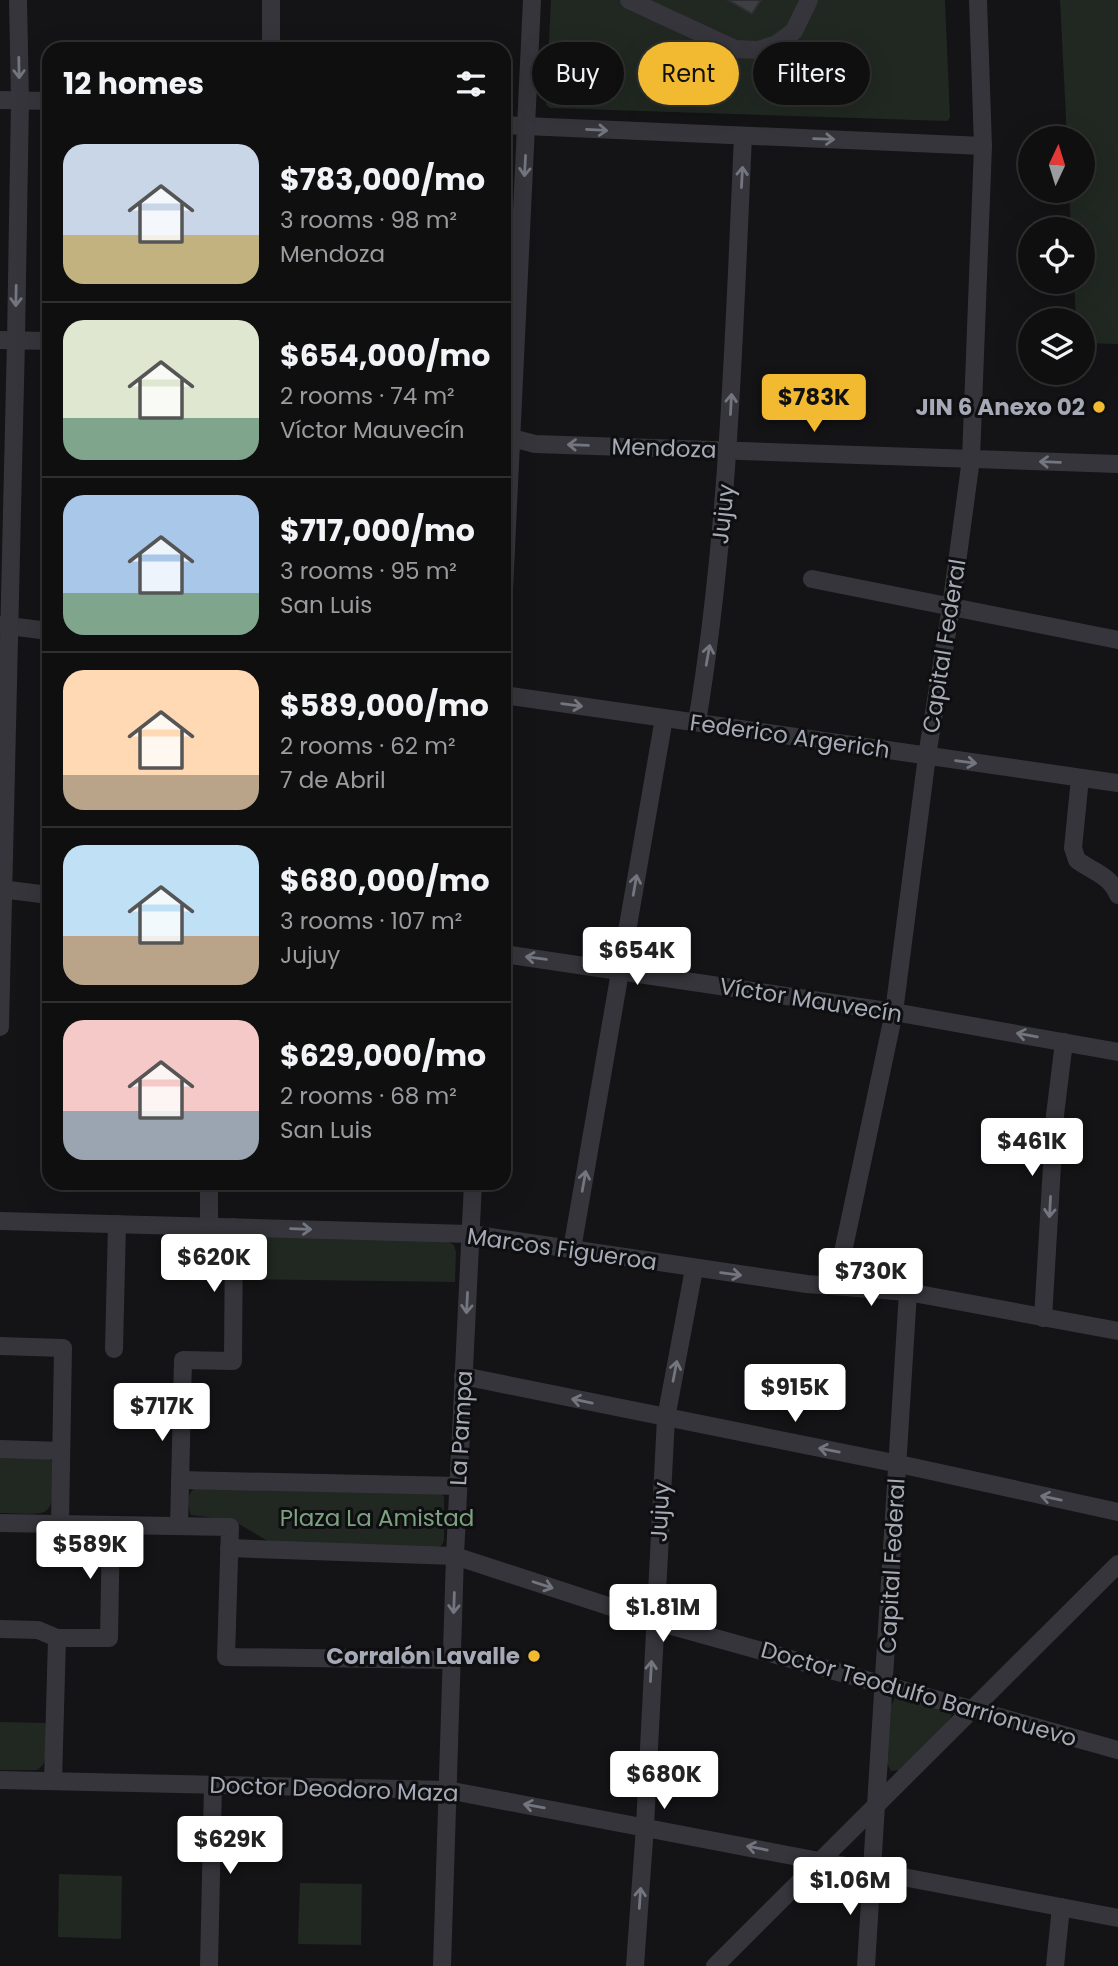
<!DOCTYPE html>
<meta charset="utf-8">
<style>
:root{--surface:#0f0f10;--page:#181819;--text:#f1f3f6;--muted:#9b9c9f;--line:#2f2f30;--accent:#f1ba30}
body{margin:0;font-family:Poppins,sans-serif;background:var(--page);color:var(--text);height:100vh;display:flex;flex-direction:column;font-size:26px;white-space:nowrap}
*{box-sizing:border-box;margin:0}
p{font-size:23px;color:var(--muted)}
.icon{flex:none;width:38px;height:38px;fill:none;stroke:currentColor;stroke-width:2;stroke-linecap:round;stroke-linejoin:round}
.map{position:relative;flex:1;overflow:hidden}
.panel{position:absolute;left:42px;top:42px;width:469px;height:1148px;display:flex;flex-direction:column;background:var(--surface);border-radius:21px;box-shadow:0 7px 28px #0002,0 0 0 2px var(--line)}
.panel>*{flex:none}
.hud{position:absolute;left:532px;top:42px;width:480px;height:63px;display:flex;gap:14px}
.needle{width:46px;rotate:4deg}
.tools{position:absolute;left:1018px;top:126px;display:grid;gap:14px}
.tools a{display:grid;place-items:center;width:77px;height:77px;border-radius:50%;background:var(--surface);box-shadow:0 7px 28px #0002,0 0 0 2px var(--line);font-size:35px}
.price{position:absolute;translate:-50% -60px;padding:0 16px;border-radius:7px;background:#fff;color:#222;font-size:23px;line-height:46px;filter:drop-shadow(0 2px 4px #0008)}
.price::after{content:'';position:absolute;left:50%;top:42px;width:21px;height:16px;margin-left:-10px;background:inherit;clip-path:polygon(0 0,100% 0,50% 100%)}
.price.selected{background:var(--accent);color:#111}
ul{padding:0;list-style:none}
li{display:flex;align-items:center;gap:21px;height:175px;padding:0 21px}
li+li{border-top:2px solid var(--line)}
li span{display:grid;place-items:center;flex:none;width:196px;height:140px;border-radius:21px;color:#555}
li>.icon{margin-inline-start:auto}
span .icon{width:84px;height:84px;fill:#fffc;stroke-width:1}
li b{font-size:30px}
h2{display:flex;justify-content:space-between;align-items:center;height:84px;padding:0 21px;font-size:30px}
.tag{padding:0 24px;border-radius:32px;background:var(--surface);box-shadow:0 7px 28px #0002,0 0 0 2px var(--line);font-size:24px;line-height:63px}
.tag.selected{background:var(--accent);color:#111}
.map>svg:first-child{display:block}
</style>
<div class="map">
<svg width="1118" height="1966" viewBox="0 0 1118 1966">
<rect width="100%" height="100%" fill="#141416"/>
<g fill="#202821">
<path d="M 551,0 L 728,0 L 752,14 L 761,0 L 945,0 L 950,118 L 947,121 L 550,108 L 546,105 Z"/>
<path d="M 1060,0 L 1118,0 L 1118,344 L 1083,343 L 1083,320 L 1076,320 L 1074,282 L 1083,282 L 1083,229 L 1071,229 L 1069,191 L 1083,191 L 1083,138 L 1067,138 Z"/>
<path d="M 251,1234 L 444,1240 L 454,1245 L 456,1252 L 455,1282 L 241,1279 L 244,1238 Z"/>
<path d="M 0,1455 L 46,1457 L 53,1462 C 53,1519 56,1515 0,1513 Z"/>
<path d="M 196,1488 L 440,1493 L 444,1497 L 444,1540 L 442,1545 L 438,1547 L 277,1543 L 266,1540 L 232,1520 L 191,1515 C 187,1505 186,1493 196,1488 Z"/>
<path d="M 904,1695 L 948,1710 L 952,1714 L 950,1719 L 900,1770 L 891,1771 L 887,1763 L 891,1706 L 895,1698 Z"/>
<path d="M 0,1722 L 47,1723 C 46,1738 51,1763 37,1770 L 0,1770 Z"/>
<path d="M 59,1874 L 122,1876 L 121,1939 L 58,1937 Z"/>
<path d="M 300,1883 L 362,1884 L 361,1945 L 298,1944 Z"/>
</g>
<path fill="#3e3f43" stroke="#2e2e32" stroke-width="2" d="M 728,0 L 761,0 L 752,14 Z"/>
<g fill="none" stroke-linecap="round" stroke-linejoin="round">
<g stroke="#35353b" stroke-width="18">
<path d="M 271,0 L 271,49"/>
<path d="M 629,0 L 735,49 L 758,50 L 777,44 L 794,31 L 809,0"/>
<path d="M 0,100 L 49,101"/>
<path d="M 504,125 L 983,146"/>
<path d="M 0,340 L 49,341"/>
<path d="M 504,436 L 535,444 L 1118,464"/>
<path d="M 812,579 L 1118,640"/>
<path d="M 504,590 L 532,0"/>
<path d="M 0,625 L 49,631"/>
<path d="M 504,695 L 1118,783"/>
<path d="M 697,722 C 729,529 734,332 743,136"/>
<path d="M 1080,778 L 1073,848 L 1077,860 C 1093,872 1110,875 1118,895"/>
<path d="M 0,889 L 49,895"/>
<path d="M 504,954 L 894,1012 L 1118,1052"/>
<path d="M 0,1027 L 16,340 L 20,101 L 18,0"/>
<path d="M 0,1221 L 470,1234 L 807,1284 L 908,1292 L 1118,1331"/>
<path d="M 209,1226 L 209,1183"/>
<path d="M 572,1249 L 664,718"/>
<path d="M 836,1285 L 894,1012 L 927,756 L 951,607 L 971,459 L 983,146 L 978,0"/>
<path d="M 1043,1318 L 1055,1115 L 1064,1042"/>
<path d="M 0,1346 L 63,1348 L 60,1524"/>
<path d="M 114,1349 L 117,1224"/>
<path d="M 463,1376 L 899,1464 L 1118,1512"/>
<path d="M 0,1449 L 61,1451"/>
<path d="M 180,1480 L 458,1486"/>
<path d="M 0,1523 L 230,1527 L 226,1657 L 452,1660"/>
<path d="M 179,1526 L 183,1360 L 233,1361 L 234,1227"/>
<path d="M 229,1548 L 455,1556 L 654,1621 L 1118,1750"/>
<path d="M 0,1629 L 38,1630 L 57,1638 L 109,1638 L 111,1525"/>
<path d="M 0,1780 L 447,1790 L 1118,1918"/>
<path d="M 53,1781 L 57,1638"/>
<path d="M 209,1966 L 213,1785"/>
<path d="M 442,1966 L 455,1556 L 473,1183"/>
<path d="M 635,1966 L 645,1826 L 666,1418 L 694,1269"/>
<path d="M 715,1966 L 1118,1564"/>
<path d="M 866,1966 L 908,1292"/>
<path d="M 1055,1966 L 1061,1907"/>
</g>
</g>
<defs><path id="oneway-shaft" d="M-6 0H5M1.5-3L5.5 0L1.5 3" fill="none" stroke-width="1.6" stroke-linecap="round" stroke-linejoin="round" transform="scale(1.75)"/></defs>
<g stroke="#73757f">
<use href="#oneway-shaft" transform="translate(19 68) rotate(89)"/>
<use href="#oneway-shaft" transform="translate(597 130) rotate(3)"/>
<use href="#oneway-shaft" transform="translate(824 139) rotate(2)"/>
<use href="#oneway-shaft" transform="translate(525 166) rotate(93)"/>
<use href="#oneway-shaft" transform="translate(742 177) rotate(-87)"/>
<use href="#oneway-shaft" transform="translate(16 296) rotate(91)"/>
<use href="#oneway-shaft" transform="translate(731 404) rotate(-87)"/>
<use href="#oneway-shaft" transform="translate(578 445) rotate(-178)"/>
<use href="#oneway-shaft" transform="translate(1050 462) rotate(-178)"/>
<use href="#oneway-shaft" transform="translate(708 655) rotate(-80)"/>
<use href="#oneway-shaft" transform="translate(572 705) rotate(8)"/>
<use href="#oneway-shaft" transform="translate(966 762) rotate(8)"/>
<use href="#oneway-shaft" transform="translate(635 885) rotate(-80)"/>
<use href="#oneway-shaft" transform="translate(536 958) rotate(-172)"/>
<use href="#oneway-shaft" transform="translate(1027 1035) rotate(-170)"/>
<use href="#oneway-shaft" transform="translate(584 1181) rotate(-80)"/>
<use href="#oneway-shaft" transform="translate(1050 1207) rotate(93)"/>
<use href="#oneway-shaft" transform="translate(301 1229) rotate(2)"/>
<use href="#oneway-shaft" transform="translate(731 1274) rotate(8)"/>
<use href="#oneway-shaft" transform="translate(467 1303) rotate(93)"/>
<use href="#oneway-shaft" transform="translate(675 1371) rotate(-79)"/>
<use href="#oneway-shaft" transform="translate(582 1401) rotate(-168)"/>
<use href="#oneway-shaft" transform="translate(829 1450) rotate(-169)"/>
<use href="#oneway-shaft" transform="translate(1051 1498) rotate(-168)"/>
<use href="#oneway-shaft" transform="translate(543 1585) rotate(18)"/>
<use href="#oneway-shaft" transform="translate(454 1603) rotate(92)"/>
<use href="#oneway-shaft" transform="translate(651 1671) rotate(-87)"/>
<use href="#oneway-shaft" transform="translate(534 1806) rotate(-170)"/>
<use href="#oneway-shaft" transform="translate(757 1848) rotate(-169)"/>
<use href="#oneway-shaft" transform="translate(640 1898) rotate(-86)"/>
</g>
<g fill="#f1ba30" stroke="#0f0f11" stroke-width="2.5">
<circle cx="1099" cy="407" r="7"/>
<circle cx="534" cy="1656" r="7"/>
</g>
<g text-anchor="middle" stroke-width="6" stroke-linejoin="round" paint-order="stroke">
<g font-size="23" font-weight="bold" fill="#a5aab6" stroke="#0f0f11" text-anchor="end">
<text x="1085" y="415">JIN 6 Anexo 02</text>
<text x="520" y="1664">Corralón Lavalle</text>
</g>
<g font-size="23" fill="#a5aab6" stroke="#0f0f11">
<text transform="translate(664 448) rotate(2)" y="8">Mendoza</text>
<text transform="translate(723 514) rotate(-84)" y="8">Jujuy</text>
<text transform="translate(944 646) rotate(-81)" y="8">Capital Federal</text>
<text transform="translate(790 736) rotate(8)" y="8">Federico Argerich</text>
<text transform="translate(811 1000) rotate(9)" y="8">Víctor Mauvecín</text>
<text transform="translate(562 1249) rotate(8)" y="8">Marcos Figueroa</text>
<text transform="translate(461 1428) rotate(-87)" y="8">La Pampa</text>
<text transform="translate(660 1512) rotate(-87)" y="8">Jujuy</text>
<text transform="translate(892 1566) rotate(-87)" y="8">Capital Federal</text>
<text transform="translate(919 1694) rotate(16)" y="8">Doctor Teodulfo Barrionuevo</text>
<text transform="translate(334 1789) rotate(2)" y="8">Doctor Deodoro Maza</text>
</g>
<g font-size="23" fill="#7ca180" stroke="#0f0f11">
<text x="377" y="1526">Plaza La Amistad</text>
</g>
</g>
</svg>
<div class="tools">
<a><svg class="needle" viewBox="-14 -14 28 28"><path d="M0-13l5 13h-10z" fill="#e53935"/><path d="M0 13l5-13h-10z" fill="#9b9c9f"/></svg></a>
<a><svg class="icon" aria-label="locate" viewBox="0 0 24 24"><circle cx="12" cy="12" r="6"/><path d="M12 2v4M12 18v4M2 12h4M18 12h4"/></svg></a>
<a><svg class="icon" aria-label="layers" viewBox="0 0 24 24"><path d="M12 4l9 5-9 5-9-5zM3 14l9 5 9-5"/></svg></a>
</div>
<b class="price selected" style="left:814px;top:434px">$783K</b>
<b class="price" style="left:637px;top:987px">$654K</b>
<b class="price" style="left:1032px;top:1178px">$461K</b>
<b class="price" style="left:214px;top:1294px">$620K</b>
<b class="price" style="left:871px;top:1308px">$730K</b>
<b class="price" style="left:795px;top:1424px">$915K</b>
<b class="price" style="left:162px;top:1443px">$717K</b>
<b class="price" style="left:90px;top:1581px">$589K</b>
<b class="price" style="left:663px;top:1644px">$1.81M</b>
<b class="price" style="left:664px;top:1811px">$680K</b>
<b class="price" style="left:230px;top:1876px">$629K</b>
<b class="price" style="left:850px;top:1917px">$1.06M</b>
<div class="hud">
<a class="tag">Buy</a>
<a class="tag selected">Rent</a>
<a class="tag">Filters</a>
</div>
<section class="panel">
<h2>12 homes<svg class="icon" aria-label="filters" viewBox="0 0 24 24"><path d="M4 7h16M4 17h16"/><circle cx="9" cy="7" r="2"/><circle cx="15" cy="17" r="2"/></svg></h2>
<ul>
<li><span style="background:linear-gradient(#c9d6e8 65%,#c2b280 0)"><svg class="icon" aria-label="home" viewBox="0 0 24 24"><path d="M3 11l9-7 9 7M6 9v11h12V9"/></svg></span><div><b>$783,000/mo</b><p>3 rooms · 98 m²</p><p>Mendoza</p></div></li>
<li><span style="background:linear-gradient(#dfe7d0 70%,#7fa58c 0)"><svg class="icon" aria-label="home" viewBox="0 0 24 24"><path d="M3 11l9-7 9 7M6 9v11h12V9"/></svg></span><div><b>$654,000/mo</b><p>2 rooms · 74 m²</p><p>Víctor Mauvecín</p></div></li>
<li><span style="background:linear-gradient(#a9c7e8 70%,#7fa58c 0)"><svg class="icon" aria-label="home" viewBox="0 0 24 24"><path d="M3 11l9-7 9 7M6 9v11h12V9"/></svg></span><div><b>$717,000/mo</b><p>3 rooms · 95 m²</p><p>San Luis</p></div></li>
<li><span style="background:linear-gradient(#ffd9b3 75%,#b9a48a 0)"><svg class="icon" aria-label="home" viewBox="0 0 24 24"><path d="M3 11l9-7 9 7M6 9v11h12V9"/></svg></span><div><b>$589,000/mo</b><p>2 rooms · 62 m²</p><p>7 de Abril</p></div></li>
<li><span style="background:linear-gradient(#bfe0f5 65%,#b9a48a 0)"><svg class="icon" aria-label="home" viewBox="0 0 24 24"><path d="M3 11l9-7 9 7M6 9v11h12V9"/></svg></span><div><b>$680,000/mo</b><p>3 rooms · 107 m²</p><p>Jujuy</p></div></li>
<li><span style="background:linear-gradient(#f6c9c9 65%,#9aa5b1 0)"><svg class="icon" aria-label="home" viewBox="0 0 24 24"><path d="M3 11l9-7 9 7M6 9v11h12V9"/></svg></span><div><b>$629,000/mo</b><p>2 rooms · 68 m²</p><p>San Luis</p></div></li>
</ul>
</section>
</div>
